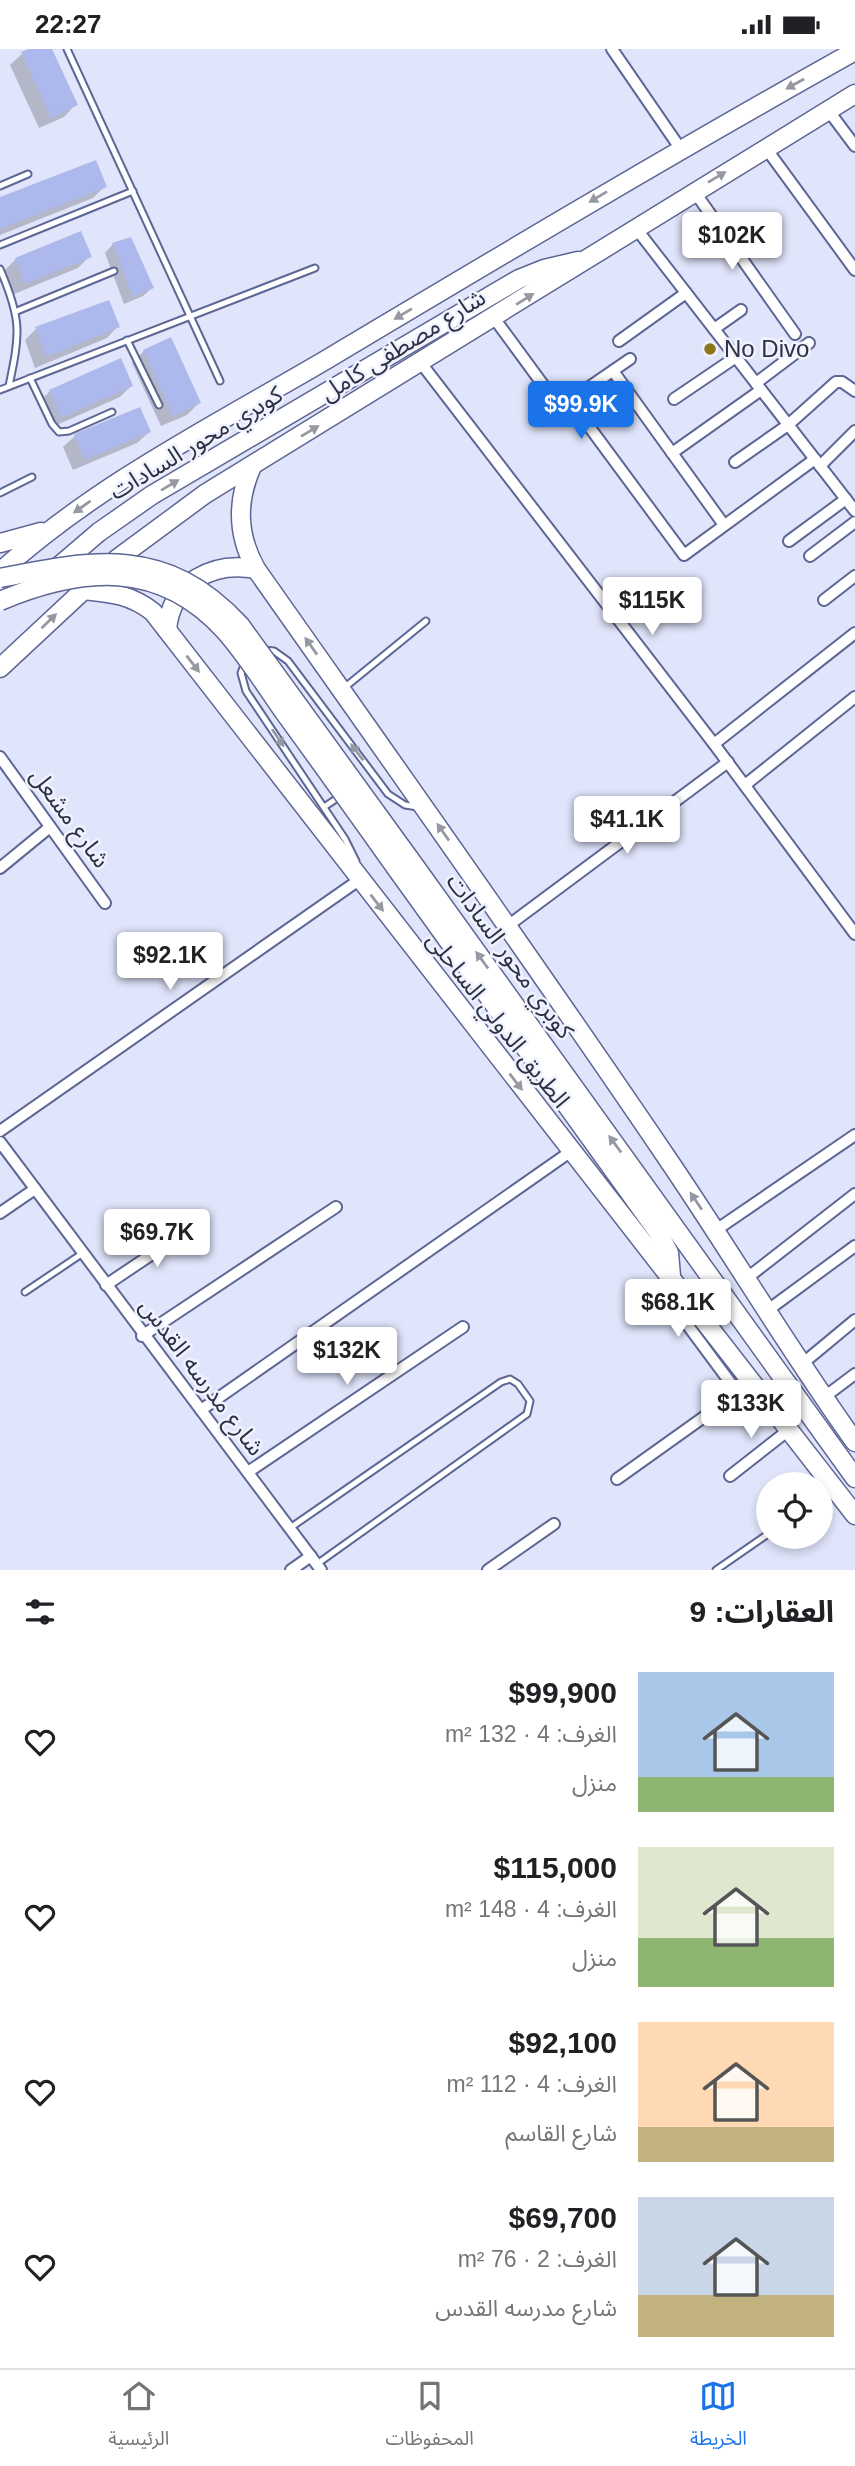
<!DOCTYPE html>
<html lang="ar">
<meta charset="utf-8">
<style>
:root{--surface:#fff;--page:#f6f6f6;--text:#202124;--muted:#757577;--line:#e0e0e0;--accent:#1a73e8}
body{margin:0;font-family:Arial,"Noto Sans Arabic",sans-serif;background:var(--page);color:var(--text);direction:rtl;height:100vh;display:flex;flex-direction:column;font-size:26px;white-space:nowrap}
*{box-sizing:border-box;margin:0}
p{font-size:23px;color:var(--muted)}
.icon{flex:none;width:38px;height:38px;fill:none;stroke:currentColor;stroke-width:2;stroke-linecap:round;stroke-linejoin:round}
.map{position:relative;height:1521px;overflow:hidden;direction:ltr}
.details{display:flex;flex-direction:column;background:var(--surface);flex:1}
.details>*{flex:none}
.controls{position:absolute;left:756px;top:1423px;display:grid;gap:14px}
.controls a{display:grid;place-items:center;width:77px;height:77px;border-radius:50%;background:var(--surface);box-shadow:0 4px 10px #0003;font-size:35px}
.price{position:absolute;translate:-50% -60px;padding:0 16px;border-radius:7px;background:#fff;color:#222;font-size:23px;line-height:46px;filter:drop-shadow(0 2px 4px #0008)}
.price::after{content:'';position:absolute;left:50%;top:42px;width:21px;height:16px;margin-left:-10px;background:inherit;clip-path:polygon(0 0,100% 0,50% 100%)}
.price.on{background:var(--accent);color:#fff}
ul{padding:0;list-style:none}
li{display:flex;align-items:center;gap:21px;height:175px;padding:0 21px}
li span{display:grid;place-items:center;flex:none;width:196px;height:140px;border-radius:0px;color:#555}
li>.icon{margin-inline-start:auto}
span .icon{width:84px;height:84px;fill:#fffc;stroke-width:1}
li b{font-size:30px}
h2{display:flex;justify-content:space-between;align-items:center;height:84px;padding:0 21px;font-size:30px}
.status{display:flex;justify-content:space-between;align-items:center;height:49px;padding:0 35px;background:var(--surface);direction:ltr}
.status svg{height:19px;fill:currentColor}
.menu{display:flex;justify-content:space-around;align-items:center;height:98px;border-top:2px solid var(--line);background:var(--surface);font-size:19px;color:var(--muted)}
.menu a{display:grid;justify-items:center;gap:4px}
.menu .on{color:var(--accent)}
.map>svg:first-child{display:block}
</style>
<div class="status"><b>22:27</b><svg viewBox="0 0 49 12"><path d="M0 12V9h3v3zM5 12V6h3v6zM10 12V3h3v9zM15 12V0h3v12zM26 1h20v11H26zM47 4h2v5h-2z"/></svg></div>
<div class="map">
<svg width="855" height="1521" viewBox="0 0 855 1521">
<rect width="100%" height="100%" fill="#e0e5fb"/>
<g fill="#0003">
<path d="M 33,0 L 50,0 L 75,56 L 64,68 L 39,79 L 10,16 L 22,5 Z"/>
<path d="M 105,137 L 93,149 L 0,186 L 0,150 Z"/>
<path d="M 113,195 L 152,239 L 143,247 L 124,255 L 105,204 Z"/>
<path d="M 90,207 L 78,219 L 14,245 L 4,222 L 16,210 Z"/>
<path d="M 118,277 L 107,289 L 35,319 L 25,291 L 36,280 Z"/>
<path d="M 144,302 L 199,354 L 187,366 L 161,377 L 132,314 Z"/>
<path d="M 131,337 L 120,348 L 50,379 L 38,354 L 50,342 Z"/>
<path d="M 149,383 L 137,394 L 73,421 L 63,398 L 75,387 Z"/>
</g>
<g fill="#adb8ec">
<path d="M 29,0 L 52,0 L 78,56 L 51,69 L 21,3 Z"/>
<path d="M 96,111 L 107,138 L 0,180 L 0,148 Z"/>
<path d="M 81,182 L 92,208 L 25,235 L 15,209 Z"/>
<path d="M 131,188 L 154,239 L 133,248 L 112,194 Z"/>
<path d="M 109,251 L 120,278 L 46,308 L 35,278 Z"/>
<path d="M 171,288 L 201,354 L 173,367 L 143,301 Z"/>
<path d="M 121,309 L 133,337 L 61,369 L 49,341 Z"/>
<path d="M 140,358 L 151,383 L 84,411 L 74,385 Z"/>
</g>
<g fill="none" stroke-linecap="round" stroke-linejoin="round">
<g stroke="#5d6694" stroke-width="9">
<g id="service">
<path d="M 67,0 L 220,332"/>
<path d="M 0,137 L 28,125"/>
<path d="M 0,196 L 133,142"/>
<path d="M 0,220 C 22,271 20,284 9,337"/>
<path d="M 17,262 L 114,222"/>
<path d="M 127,291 L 159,356"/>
<path d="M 30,329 L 52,375 L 59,383 L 69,382 L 112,363"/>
<path d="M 0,341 L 315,219"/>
<path d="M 0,444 L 32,428"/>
<path d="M 264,601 L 274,602 L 288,612 L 388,745 L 405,756 L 418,758"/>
<path d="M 245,614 L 241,624 L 246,642 L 345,790 L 356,812"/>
<path d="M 344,639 L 426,572"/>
<path d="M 324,758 L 342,746"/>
<path d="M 25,1243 L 83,1204"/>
<path d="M 821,1448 L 832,1440"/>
<path d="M 290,1479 L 501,1333 L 510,1330 L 518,1335 L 530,1352 L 527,1365 L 317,1515"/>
<path d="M 716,1521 L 768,1485"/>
</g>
</g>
<g stroke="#5d6694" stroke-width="14">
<g id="minor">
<path d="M 612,0 L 680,99"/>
<path d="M 828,61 L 855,97"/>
<path d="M 765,98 L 855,221"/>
<path d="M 694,142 L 795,285"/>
<path d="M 635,178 L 855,462"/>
<path d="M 494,269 L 552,348 L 585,372 L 684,506 L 815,410"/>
<path d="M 714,280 L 741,261"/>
<path d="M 619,292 L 686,244"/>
<path d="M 421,314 L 714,695 L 855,885"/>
<path d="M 613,322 L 724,476"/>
<path d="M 756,334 L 809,294"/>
<path d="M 674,350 L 736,308"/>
<path d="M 563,356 L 630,310"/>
<path d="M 672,404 L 761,341"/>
<path d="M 735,413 L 788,376 L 836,333 L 842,333 L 855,342"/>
<path d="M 820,417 L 855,382"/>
<path d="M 789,492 L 846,450"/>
<path d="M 810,507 L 855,473"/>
<path d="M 824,551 L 855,527"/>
<path d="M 714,695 L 855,584"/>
<path d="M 0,708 L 105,854"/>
<path d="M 745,736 L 855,648"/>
<path d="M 0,819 L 50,778"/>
<path d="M 509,876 L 728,713"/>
<path d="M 0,1082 L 359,831"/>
<path d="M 0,1093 L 321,1521"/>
<path d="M 0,1164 L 35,1140"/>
<path d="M 716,1181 L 855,1086"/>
<path d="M 671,1227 L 667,1239 L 669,1251 L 738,1344"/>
<path d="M 747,1229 L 855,1145"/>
<path d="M 106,1236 L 191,1179"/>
<path d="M 768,1261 L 855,1197"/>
<path d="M 142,1287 L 336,1158"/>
<path d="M 802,1315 L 855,1271"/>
<path d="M 823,1349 L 855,1325"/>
<path d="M 201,1361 L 570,1103"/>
<path d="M 248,1423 L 463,1278"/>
<path d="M 730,1427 L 790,1380"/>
<path d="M 617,1430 L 753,1333"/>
<path d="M 291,1521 L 311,1507"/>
<path d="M 488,1521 L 554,1475"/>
</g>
</g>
<g stroke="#5d6694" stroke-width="21">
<g id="primary">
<path d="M 252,417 C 236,453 237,486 256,520 C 394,716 533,911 667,1109 C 731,1203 789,1301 855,1393"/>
<path d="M 0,494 L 41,483"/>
<path d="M 0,523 C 96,436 213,377 324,312 C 500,207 676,102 855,2"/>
<path d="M 51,524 L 99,483 L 152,446 L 519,230 L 544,220 L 578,212"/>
<path d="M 83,541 C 111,544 130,545 153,563 L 855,1466"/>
<path d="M 167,581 C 171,533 213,512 256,520"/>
<path d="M 0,619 L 117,510 L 205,445 L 855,45"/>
<path d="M 409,809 L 855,1429"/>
<path d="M 396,819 L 658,1183 L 669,1204 L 671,1227"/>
</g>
</g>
<use href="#service" stroke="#fff" stroke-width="5"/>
<use href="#minor" stroke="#fff" stroke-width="10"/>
<use href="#primary" stroke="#fff" stroke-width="18"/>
<g stroke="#5d6694" stroke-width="21" stroke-linecap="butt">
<g id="primary-bridge">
<path d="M 0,529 C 95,510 166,496 240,576 L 409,809"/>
<path d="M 0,552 C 81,518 160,510 225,582 C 247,607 265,636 284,663 C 322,715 359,767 396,819"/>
</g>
</g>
<use href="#primary-bridge" stroke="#fff" stroke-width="18"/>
</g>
<defs><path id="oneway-solid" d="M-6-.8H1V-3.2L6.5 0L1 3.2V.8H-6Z" transform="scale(1.75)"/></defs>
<g fill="#9698a2">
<use href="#oneway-solid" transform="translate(795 35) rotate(151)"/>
<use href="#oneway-solid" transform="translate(717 128) rotate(-31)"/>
<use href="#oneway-solid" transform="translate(598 148) rotate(149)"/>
<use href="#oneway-solid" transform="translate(525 250) rotate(-32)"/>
<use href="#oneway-solid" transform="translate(403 265) rotate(149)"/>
<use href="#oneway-solid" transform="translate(310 382) rotate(-31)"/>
<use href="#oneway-solid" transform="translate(170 436) rotate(-31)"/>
<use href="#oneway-solid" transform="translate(82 458) rotate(145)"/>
<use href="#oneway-solid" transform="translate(49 572) rotate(-44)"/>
<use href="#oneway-solid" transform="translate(311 597) rotate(-125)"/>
<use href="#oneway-solid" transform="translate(193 615) rotate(52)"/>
<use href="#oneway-solid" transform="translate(278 689) rotate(56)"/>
<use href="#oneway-solid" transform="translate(357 703) rotate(-127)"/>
<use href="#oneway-solid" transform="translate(443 783) rotate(-125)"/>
<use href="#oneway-solid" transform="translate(377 854) rotate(52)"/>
<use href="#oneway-solid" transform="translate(482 911) rotate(-126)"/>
<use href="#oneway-solid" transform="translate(516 1033) rotate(52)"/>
<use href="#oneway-solid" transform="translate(615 1095) rotate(-126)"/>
<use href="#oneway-solid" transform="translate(696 1152) rotate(-124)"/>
</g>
<circle fill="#8c771b" stroke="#f0f3fe" stroke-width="2.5" cx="710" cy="300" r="7"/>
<g text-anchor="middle" stroke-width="5" stroke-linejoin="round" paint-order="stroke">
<g font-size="24" fill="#2d3145" stroke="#f0f3fe">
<text transform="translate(403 296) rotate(-32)" y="8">شارع مصطفى كامل</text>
<text transform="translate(196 394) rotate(-31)" y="8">كوبري محور السادات</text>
<text transform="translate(70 769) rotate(54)" y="8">شارع مشعل</text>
<text transform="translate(510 907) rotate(54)" y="8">كوبري محور السادات</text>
<text transform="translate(498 971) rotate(52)" y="8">الطريق الدولي الساحلى</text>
<text transform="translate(202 1328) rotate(53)" y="8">شارع مدرسه القدس</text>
</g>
<g font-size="24" fill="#2d3145" stroke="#f0f3fe" text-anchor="start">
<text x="724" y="308">No Divo</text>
</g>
</g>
</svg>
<div class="controls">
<a><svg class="icon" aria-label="locate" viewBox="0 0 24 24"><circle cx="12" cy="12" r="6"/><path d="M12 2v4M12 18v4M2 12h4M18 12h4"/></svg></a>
</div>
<b class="price" style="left:732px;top:223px">$102K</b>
<b class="price on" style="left:581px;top:392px">$99.9K</b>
<b class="price" style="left:652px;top:588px">$115K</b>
<b class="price" style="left:627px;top:807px">$41.1K</b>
<b class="price" style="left:170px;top:943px">$92.1K</b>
<b class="price" style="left:157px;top:1220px">$69.7K</b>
<b class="price" style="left:678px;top:1290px">$68.1K</b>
<b class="price" style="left:347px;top:1338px">$132K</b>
<b class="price" style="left:751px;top:1391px">$133K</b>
</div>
<section class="details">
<h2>العقارات: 9<svg class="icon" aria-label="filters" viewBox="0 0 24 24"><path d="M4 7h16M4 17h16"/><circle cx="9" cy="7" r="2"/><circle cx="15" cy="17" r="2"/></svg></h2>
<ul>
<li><span style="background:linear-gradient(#a9c7e8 75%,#8fb573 0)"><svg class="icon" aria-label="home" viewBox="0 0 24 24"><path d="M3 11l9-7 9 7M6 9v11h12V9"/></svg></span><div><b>$99,900</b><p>الغرف: 4 · 132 m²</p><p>منزل</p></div><svg class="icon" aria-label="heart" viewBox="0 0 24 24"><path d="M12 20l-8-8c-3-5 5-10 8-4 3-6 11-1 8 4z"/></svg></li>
<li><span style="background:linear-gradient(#dfe7d0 65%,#8fb573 0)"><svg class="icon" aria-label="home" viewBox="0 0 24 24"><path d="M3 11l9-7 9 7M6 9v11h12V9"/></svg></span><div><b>$115,000</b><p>الغرف: 4 · 148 m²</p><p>منزل</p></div><svg class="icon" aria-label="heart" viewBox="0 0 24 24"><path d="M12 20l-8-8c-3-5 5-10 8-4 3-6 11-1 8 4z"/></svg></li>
<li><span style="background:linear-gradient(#ffd9b3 75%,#c2b280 0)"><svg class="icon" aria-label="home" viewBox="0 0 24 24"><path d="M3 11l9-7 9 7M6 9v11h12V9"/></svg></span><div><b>$92,100</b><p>الغرف: 4 · 112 m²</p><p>شارع القاسم</p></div><svg class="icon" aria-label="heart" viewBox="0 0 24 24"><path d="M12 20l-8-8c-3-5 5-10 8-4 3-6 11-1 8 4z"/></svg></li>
<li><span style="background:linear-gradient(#c9d6e8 70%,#c2b280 0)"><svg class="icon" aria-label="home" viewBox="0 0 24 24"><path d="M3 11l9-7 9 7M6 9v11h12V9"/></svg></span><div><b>$69,700</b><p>الغرف: 2 · 76 m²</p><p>شارع مدرسه القدس</p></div><svg class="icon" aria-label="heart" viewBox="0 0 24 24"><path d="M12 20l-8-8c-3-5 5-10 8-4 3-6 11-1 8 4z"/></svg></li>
</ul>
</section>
<nav class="menu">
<a class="on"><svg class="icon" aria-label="map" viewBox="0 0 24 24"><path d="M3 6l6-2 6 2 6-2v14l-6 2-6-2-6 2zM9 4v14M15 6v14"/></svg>الخريطة</a>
<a><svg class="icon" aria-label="saved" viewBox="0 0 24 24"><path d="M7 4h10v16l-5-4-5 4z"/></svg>المحفوظات</a>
<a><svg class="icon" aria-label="home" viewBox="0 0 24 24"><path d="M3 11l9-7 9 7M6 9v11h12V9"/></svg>الرئيسية</a>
</nav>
